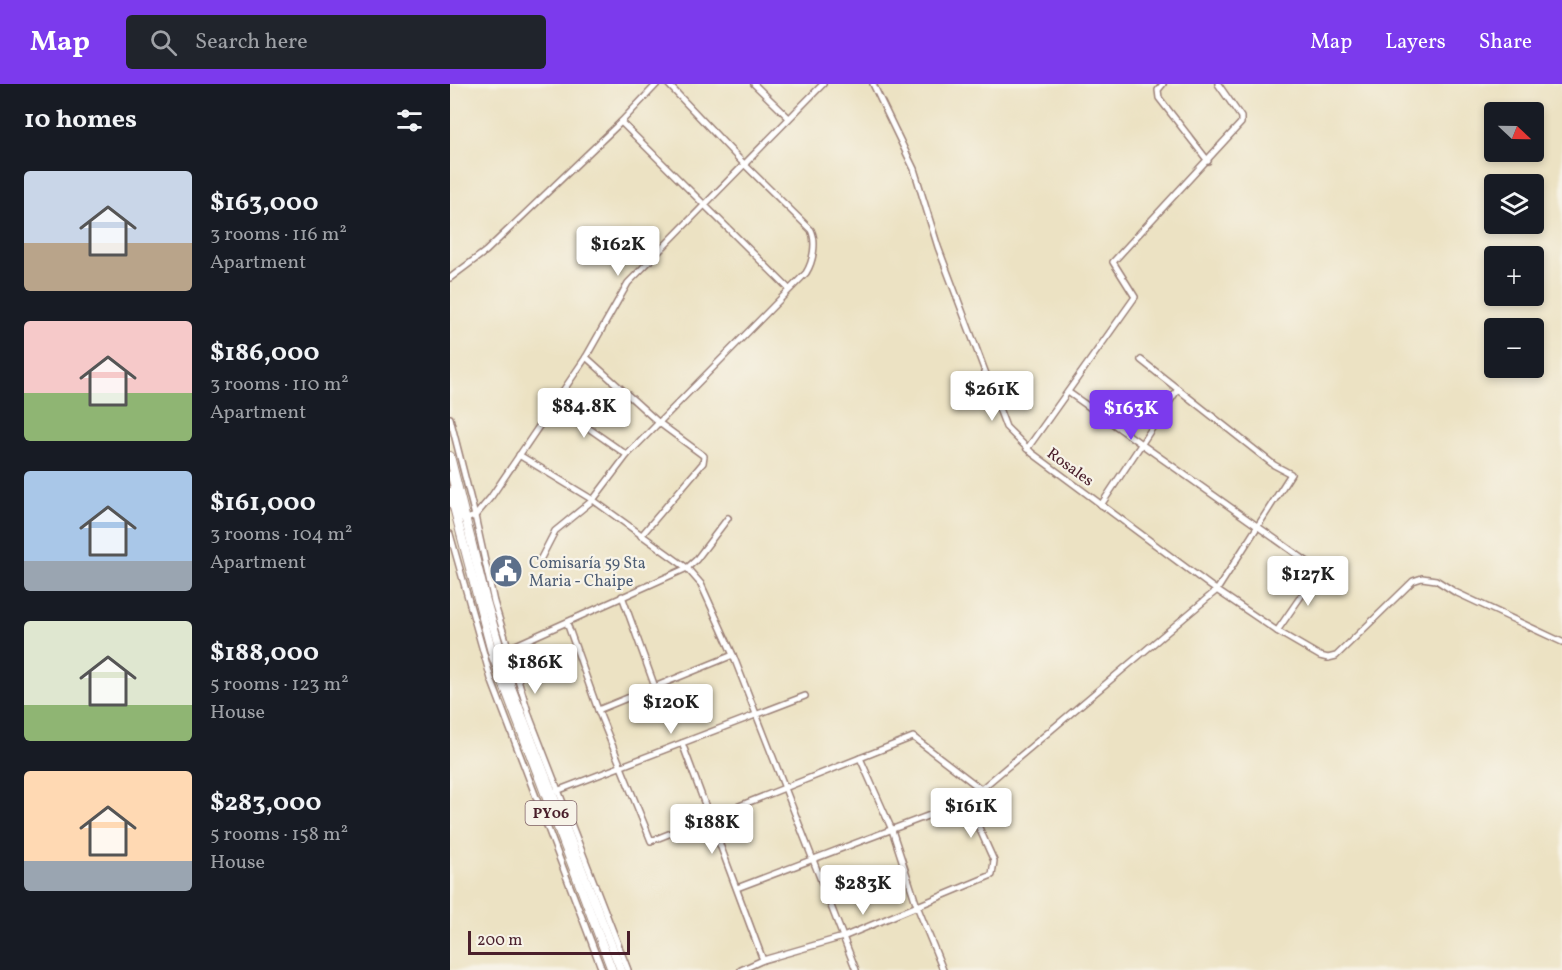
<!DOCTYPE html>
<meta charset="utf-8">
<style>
:root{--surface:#171b24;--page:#20242c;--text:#f1f3f6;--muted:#9ea1a6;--accent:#7c3aed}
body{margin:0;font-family:Vollkorn,serif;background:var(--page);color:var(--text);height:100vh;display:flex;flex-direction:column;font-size:22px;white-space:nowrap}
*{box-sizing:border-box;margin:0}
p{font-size:20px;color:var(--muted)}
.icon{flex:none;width:33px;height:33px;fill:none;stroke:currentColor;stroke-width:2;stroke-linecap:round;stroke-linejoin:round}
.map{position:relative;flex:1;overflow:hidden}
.panel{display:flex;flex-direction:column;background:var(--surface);width:450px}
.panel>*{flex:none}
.needle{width:39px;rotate:112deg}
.buttons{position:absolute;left:1034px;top:18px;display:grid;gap:12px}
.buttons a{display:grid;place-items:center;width:60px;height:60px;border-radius:6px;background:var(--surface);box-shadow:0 3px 9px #0003;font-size:30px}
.scale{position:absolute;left:18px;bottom:15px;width:162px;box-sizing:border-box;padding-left:6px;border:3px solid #4a1f2b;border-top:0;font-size:16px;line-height:21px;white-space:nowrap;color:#4a1f2b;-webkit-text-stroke:4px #f7f3e8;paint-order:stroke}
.price{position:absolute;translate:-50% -51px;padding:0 14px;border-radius:6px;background:#fff;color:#222;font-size:20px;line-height:39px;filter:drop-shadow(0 2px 3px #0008)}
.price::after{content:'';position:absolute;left:50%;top:36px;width:18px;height:14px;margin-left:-9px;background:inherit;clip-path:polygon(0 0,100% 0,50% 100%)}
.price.active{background:var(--accent);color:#fff}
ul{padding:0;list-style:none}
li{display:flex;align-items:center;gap:18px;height:150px;padding:0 24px}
li span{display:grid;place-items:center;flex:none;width:168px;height:120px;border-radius:6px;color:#555}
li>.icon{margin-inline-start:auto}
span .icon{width:72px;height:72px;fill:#fffc;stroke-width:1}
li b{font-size:26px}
h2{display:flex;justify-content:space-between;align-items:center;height:72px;padding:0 24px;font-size:26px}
header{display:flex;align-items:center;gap:36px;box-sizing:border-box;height:84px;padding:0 30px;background:var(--accent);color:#fff}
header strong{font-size:28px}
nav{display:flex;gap:33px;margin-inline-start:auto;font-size:21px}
.search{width:420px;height:54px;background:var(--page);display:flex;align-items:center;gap:15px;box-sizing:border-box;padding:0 21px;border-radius:6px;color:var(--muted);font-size:22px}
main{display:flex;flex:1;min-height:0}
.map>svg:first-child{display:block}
</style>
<header>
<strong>Map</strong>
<div class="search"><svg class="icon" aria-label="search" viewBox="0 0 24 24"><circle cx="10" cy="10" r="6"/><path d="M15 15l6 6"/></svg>Search here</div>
<nav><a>Map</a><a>Layers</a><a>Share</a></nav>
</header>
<main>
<section class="panel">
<h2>10 homes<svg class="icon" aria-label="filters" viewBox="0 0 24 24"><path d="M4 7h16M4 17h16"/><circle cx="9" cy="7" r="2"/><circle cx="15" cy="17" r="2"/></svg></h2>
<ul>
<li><span style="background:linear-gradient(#c9d6e8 60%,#b9a48a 0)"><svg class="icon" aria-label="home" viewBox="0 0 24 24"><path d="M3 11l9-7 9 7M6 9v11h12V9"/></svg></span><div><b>$163,000</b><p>3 rooms · 116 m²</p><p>Apartment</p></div></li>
<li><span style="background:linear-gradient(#f6c9c9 60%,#8fb573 0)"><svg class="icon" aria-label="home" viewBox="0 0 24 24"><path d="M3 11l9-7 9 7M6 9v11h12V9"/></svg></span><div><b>$186,000</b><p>3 rooms · 110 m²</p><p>Apartment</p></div></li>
<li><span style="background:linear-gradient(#a9c7e8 75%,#9aa5b1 0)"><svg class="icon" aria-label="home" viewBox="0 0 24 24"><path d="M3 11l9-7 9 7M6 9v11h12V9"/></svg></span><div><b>$161,000</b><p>3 rooms · 104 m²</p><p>Apartment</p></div></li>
<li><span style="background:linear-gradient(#dfe7d0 70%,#8fb573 0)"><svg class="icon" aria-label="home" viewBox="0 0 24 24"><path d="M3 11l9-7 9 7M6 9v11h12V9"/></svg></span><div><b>$188,000</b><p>5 rooms · 123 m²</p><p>House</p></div></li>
<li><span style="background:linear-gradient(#ffd9b3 75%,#9aa5b1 0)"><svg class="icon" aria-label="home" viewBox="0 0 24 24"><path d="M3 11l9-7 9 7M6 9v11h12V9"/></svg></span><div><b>$283,000</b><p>5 rooms · 158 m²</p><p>House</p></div></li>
</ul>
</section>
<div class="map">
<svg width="1112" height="886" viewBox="0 0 1112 886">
<rect width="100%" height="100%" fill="#f7f3e8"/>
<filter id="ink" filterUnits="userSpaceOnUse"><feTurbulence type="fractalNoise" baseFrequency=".0167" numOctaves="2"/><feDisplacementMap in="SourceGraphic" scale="12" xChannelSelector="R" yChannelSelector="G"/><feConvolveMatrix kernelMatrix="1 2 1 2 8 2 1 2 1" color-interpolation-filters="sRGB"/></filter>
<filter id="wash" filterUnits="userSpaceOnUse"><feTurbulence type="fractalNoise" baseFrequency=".008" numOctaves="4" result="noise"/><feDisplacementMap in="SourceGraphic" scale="24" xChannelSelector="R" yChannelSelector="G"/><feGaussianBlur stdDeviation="1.35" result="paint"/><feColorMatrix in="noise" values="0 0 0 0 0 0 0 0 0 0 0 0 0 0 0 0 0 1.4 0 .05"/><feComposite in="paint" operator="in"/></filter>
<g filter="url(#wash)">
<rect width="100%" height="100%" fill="#ece2c3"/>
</g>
<g filter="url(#ink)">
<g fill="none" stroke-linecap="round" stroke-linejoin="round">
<g stroke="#9b8077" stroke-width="8">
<g id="minor">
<path d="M 304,0 L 339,34"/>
<path d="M 423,0 L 464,85 L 488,163 L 556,343 L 582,369 L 762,503 L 827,547 L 870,572 L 878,574 L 886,572 L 963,497 L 972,494 L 986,496 L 1005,508 L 1112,558"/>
<path d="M 713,0 L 708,6 L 709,14 L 758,77"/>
<path d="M 171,38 L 339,205"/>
<path d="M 0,194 L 36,167 L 171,38 L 207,0"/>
<path d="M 136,273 L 208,338 L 254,372 L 253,379 L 191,452"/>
<path d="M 618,308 L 869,486 L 827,547"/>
<path d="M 104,320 L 177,371"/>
<path d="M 0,334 L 25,432 L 44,518 L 80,634 L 178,886"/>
<path d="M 577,365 L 685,213 L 663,178 L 791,39 L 791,33 L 768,0"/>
<path d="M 69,371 L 143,416 L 237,484 L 251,500 L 283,571 L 406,886"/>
<path d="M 0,390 L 11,434"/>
<path d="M 651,421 L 728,305"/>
<path d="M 16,435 L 25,432 L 41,413 L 136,273 L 178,199 L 373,0"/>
<path d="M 0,450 L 41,595 L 152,886"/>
<path d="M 90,476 L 105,447 L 143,416 L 177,371 L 356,189 C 363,178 367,158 361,146 L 294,80 L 218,0"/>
<path d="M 172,512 L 205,603"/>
<path d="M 117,539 L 148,626 L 201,757 L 463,653 L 531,705"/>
<path d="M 57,565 L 237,484 L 246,476 L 278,434"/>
<path d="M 148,626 L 283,571"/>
<path d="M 232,659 L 313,876"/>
<path d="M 410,674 L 442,746 L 467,822 L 493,886"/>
<path d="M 104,708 L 355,612"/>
<path d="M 287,804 L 517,717 L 767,506 L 841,390 L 824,381 L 691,276"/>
<path d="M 291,886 L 313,876 L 393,853 L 542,791 L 544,777 L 517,717"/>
</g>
</g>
<g stroke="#9b8077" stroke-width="10">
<g id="trunk">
<path d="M 0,372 L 36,517 L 62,606 L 171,886"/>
<path d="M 0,408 L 43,572 L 162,886"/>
</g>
</g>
<use href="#minor" stroke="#fff" stroke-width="5"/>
<use href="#trunk" stroke="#fff" stroke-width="8"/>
</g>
</g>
<defs>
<g id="civic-disc" transform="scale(1.725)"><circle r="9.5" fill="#5c6f8a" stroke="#f7f3e8"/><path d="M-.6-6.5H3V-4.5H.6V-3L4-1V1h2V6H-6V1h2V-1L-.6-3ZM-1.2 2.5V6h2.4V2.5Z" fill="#fff"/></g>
</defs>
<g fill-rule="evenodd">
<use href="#civic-disc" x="56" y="487"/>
</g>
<g text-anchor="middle" stroke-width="4.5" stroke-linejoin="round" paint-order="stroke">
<rect fill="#f7f3e8" stroke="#7e5f64" stroke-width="1.5" x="75.5" y="717" width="51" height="24" rx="4.5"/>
<g font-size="15" font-weight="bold" fill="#4a1f2b">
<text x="101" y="734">PY06</text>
</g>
<g font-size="16" fill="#4a1f2b" stroke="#f7f3e8">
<text transform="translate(621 382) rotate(36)" y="6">Rosales</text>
</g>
<g font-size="16" fill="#4e5e75" stroke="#f7f3e8" text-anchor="start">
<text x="79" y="484">Comisaría 59 Sta<tspan x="79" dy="18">Maria - Chaipe</tspan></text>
</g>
</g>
</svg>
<div class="buttons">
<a><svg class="needle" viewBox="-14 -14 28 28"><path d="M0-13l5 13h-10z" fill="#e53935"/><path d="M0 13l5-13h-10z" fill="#9ea1a6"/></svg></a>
<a><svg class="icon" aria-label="layers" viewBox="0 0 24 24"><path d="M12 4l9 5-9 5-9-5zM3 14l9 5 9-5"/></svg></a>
<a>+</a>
<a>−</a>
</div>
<div class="scale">200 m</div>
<b class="price" style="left:168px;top:193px">$162K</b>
<b class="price" style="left:542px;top:338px">$261K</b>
<b class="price" style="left:134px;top:355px">$84.8K</b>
<b class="price active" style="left:681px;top:357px">$163K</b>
<b class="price" style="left:858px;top:523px">$127K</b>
<b class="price" style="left:85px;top:611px">$186K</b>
<b class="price" style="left:221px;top:651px">$120K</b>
<b class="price" style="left:521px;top:755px">$161K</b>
<b class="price" style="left:262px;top:771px">$188K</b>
<b class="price" style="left:413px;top:832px">$283K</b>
</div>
</main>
